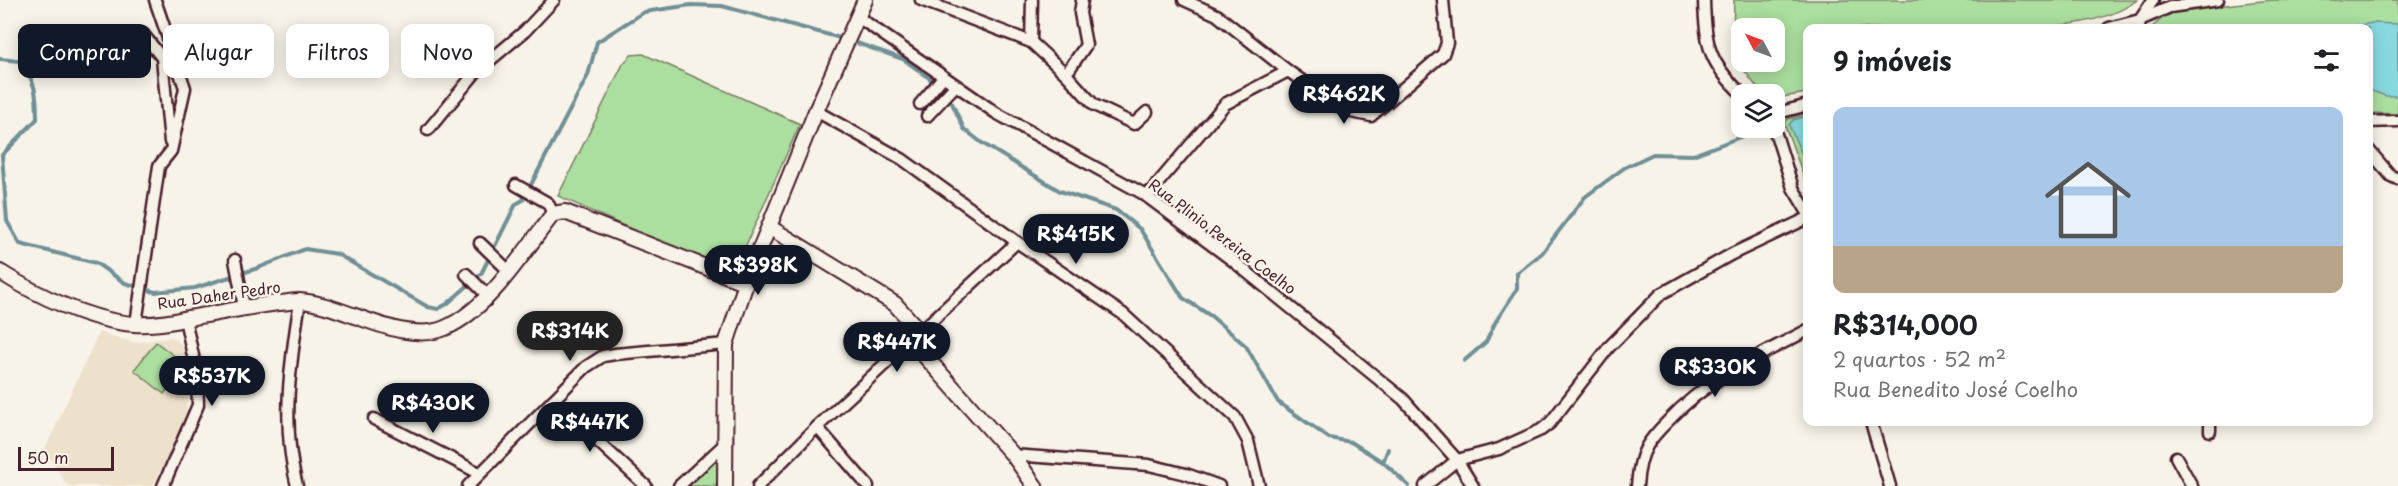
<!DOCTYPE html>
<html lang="pt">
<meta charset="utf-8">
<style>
:root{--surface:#fff;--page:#f2f2f2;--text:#202124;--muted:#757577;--accent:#111827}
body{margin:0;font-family:"Playpen Sans",sans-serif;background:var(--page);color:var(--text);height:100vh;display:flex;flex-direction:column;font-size:22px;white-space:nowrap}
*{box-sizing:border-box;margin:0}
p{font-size:20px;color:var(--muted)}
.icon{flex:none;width:33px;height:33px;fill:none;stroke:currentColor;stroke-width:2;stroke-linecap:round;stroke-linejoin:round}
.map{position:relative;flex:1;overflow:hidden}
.drawer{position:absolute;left:1803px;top:24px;width:570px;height:402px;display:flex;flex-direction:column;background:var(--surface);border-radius:12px;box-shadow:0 3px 15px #0003}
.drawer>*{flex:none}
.hud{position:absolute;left:18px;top:24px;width:570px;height:54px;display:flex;gap:12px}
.needle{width:39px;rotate:311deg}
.buttons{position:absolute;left:1731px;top:18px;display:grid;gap:12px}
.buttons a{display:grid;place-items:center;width:54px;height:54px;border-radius:12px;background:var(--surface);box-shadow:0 3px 15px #0003;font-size:30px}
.scale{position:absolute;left:18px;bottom:15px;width:96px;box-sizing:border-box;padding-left:6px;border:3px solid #4a1f2b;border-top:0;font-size:16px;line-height:21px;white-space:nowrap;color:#4a1f2b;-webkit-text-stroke:4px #f7f3e8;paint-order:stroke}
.price{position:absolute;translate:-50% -51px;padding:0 14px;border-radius:21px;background:var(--accent);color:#fff;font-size:20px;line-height:39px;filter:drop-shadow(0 2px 3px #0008)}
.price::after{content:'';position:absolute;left:50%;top:36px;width:18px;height:14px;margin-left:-9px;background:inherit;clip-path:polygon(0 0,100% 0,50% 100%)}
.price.selected{background:#222;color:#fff}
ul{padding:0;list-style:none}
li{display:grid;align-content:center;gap:12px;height:318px;padding:0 30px}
li span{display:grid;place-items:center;height:186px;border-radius:12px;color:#555}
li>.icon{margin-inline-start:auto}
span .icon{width:108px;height:108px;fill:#fffc;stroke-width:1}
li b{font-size:26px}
h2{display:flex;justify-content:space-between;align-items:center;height:72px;padding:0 30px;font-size:26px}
.chip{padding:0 21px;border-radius:12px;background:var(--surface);box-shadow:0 3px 15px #0003;font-size:21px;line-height:54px}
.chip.selected{background:var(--accent);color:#fff}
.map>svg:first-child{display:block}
</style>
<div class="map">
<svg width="2398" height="486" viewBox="0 0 2398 486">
<rect width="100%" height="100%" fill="#f7f3e8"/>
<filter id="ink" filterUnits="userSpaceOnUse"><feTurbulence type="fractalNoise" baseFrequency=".0167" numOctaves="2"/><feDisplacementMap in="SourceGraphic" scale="12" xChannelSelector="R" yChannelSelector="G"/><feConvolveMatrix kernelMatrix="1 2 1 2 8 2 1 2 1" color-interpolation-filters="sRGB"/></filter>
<g filter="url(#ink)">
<path fill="#eee1cc" d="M 99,332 L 135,343 L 172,337 L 179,342 L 189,360 L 189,393 L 184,422 L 153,486 L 70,486 L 65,483 L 45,449 Z"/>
<g fill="#abde9f" stroke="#7a7e65" stroke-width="1.5" fill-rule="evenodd">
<path d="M 1734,0 L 2137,0 C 2093,35 1995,28 1941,28 C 1896,28 1852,28 1808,28 L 1807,93 L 1776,98 L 1774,94 L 1762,94 L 1744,70 L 1733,34 ZM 1774,28 L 1774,62 L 1742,62 L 1742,28 Z"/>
<path d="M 2271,0 L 2398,0 L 2398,114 L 2369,113 L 2368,28 L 2151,28 L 2167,14 L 2179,10 Z"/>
<path d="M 643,54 L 800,124 L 742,254 C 731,264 725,266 710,265 L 558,196 L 623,64 L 631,55 Z"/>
<path d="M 1807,114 L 1807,185 L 1784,123 L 1788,119 Z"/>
<path d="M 156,342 L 186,365 L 164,394 L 134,370 Z"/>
<path d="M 715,460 L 719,462 L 717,486 L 686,486 Z"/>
</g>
<g fill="#87d9de" stroke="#6f8f96" stroke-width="1.5">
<path d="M 2373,23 L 2398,24 L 2398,96 L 2386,96 L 2369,90 L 2368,28 L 2340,28 Z"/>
<path d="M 1807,116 L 1808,116 L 1807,166 L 1789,125 L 1793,120 Z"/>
</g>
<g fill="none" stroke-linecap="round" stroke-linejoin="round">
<g stroke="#6f8f96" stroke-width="4">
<path d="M 851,41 L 903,59 L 929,78 L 952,103 L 964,129 L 982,143 L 1060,191 L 1116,210 L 1140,229 L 1183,298 L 1211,316 L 1246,346 L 1278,402 L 1329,438 L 1351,442 L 1383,462 L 1409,486"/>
<path d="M 0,59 L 19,61 C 36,81 37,94 37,119 L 2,155 L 7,221 L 20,244 L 96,263 L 125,283 L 155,292 L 195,288 L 258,268 L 305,249 L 337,254 L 428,307 L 438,309 L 447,304 L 481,274 L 516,204 L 523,200 L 588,75 L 597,42 L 644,12 L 691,5 L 722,6 L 844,39"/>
<path d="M 1464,361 L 1486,342 L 1496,321 L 1517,289 L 1517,273 L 1542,253 L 1585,197 L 1624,168 L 1653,154 L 1693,155 L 1743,136"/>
<path d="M 1383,462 L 1388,449"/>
</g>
<g stroke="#4a1f2b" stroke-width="15">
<g id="street">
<path d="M 921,0 L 1031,42 L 1066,74 L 1094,105 L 1134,124 L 1147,112"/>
<path d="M 1184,0 L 1217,15 L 1288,71 L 1346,111 L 1371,116 L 1443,54 L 1447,43 L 1443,0"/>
<path d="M 1704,0 C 1705,45 1709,63 1742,94"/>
<path d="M 858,17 L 996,113 L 1142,193 L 1232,260 L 1403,399 L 1457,460 L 1473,486"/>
<path d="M 2109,28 L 2140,20 L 2170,7 L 2218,0"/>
<path d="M 2139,28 L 2140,20 L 2153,0"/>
<path d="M 143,34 L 162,58 L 170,142"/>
<path d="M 1031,42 L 1032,0"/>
<path d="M 1066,74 L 1086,45 L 1080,13 L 1082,0"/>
<path d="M 920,104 L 943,77"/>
<path d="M 816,111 L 902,159 L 1017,242 L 1123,314 L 1235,417 L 1248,441 L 1259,486"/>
<path d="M 1774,114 L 1808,105"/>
<path d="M 927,116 L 955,86"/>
<path d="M 2368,122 L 2398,121"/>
<path d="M 1774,128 L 1793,188 L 1808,213"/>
<path d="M 428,130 L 476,72 L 525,31 L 554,0"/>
<path d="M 2368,149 L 2391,176 L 2398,179"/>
<path d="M 516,185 L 548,203 L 553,214"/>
<path d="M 1147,196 L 1225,104 L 1288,71"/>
<path d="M 480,243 L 509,271"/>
<path d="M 235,260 L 244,307"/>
<path d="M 466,274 L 488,296"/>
<path d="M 136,324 L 159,166 L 171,151 L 185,88 L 155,0"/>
<path d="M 553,400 L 646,486"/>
<path d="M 374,419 L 479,473"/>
<path d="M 1871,422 L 1890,486"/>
<path d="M 817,427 L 868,486"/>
<path d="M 2210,431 L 2210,422"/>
<path d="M 1013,455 L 1149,465 L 1186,474 L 1219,486"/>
<path d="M 2176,457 L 2192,486"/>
<path d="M 163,486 L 198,405 L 197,374 L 185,319"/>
<path d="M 297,486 C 281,424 290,364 300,301"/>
<path d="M 468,486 L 586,367 L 603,356 L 615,354 L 726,344"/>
<path d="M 679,486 L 727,442"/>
<path d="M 758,486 L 817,427 L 1017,242"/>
<path d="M 1425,486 L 1457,460 L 1499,449 L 1541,430 L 1550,423 L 1609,347 L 1661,294 L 1732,254 L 1808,218"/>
<path d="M 1637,486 C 1638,472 1640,458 1647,446 C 1652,437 1661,428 1668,421 C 1707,379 1758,356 1808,330"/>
</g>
</g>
<g stroke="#4a1f2b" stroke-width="18">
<g id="secondary">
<path d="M 769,227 L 895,304 L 913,324 L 916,337 L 924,355 L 1013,455 L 1035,486"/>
<path d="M 0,272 C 36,295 91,321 134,324 C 151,325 172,322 188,318 C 218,313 247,307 278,303 C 285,303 293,301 300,301 C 344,304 402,346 445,328 C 489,309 524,251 553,214 L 565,212 L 746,283"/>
<path d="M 725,486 L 726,344 L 746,283 L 816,111 L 865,0"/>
</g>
</g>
<use href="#street" stroke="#f7f3e8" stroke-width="10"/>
<use href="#secondary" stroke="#f7f3e8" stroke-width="14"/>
</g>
</g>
<g text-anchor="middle" stroke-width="5" stroke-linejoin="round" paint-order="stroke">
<g font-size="15" fill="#4a1f2b" stroke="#f7f3e8">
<text transform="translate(1222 237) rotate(37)" y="5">Rua Plinio Pereira Coelho</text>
<text transform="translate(219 296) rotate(-8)" y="5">Rua Daher Pedro</text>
</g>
</g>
</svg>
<div class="buttons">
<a><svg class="needle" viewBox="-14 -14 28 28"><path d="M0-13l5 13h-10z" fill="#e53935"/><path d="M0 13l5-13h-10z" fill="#757577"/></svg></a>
<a><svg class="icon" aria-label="layers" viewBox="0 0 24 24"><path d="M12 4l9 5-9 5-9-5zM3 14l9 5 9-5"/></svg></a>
</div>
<div class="scale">50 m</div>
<b class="price" style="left:1344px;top:125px">R$462K</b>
<b class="price" style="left:1076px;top:265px">R$415K</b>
<b class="price" style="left:758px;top:296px">R$398K</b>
<b class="price selected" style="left:570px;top:362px">R$314K</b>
<b class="price" style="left:897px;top:373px">R$447K</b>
<b class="price" style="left:1715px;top:398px">R$330K</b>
<b class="price" style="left:212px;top:407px">R$537K</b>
<b class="price" style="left:433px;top:434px">R$430K</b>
<b class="price" style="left:590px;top:453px">R$447K</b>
<div class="hud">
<a class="chip selected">Comprar</a>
<a class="chip">Alugar</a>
<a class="chip">Filtros</a>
<a class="chip">Novo</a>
</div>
<section class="drawer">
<h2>9 imóveis<svg class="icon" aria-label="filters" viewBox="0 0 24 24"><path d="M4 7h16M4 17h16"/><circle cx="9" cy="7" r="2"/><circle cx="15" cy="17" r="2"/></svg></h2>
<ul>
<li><span style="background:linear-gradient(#a9c7e8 75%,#b9a48a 0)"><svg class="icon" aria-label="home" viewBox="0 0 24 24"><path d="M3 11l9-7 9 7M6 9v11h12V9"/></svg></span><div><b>R$314,000</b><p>2 quartos · 52 m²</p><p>Rua Benedito José Coelho</p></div></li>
</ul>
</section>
</div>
